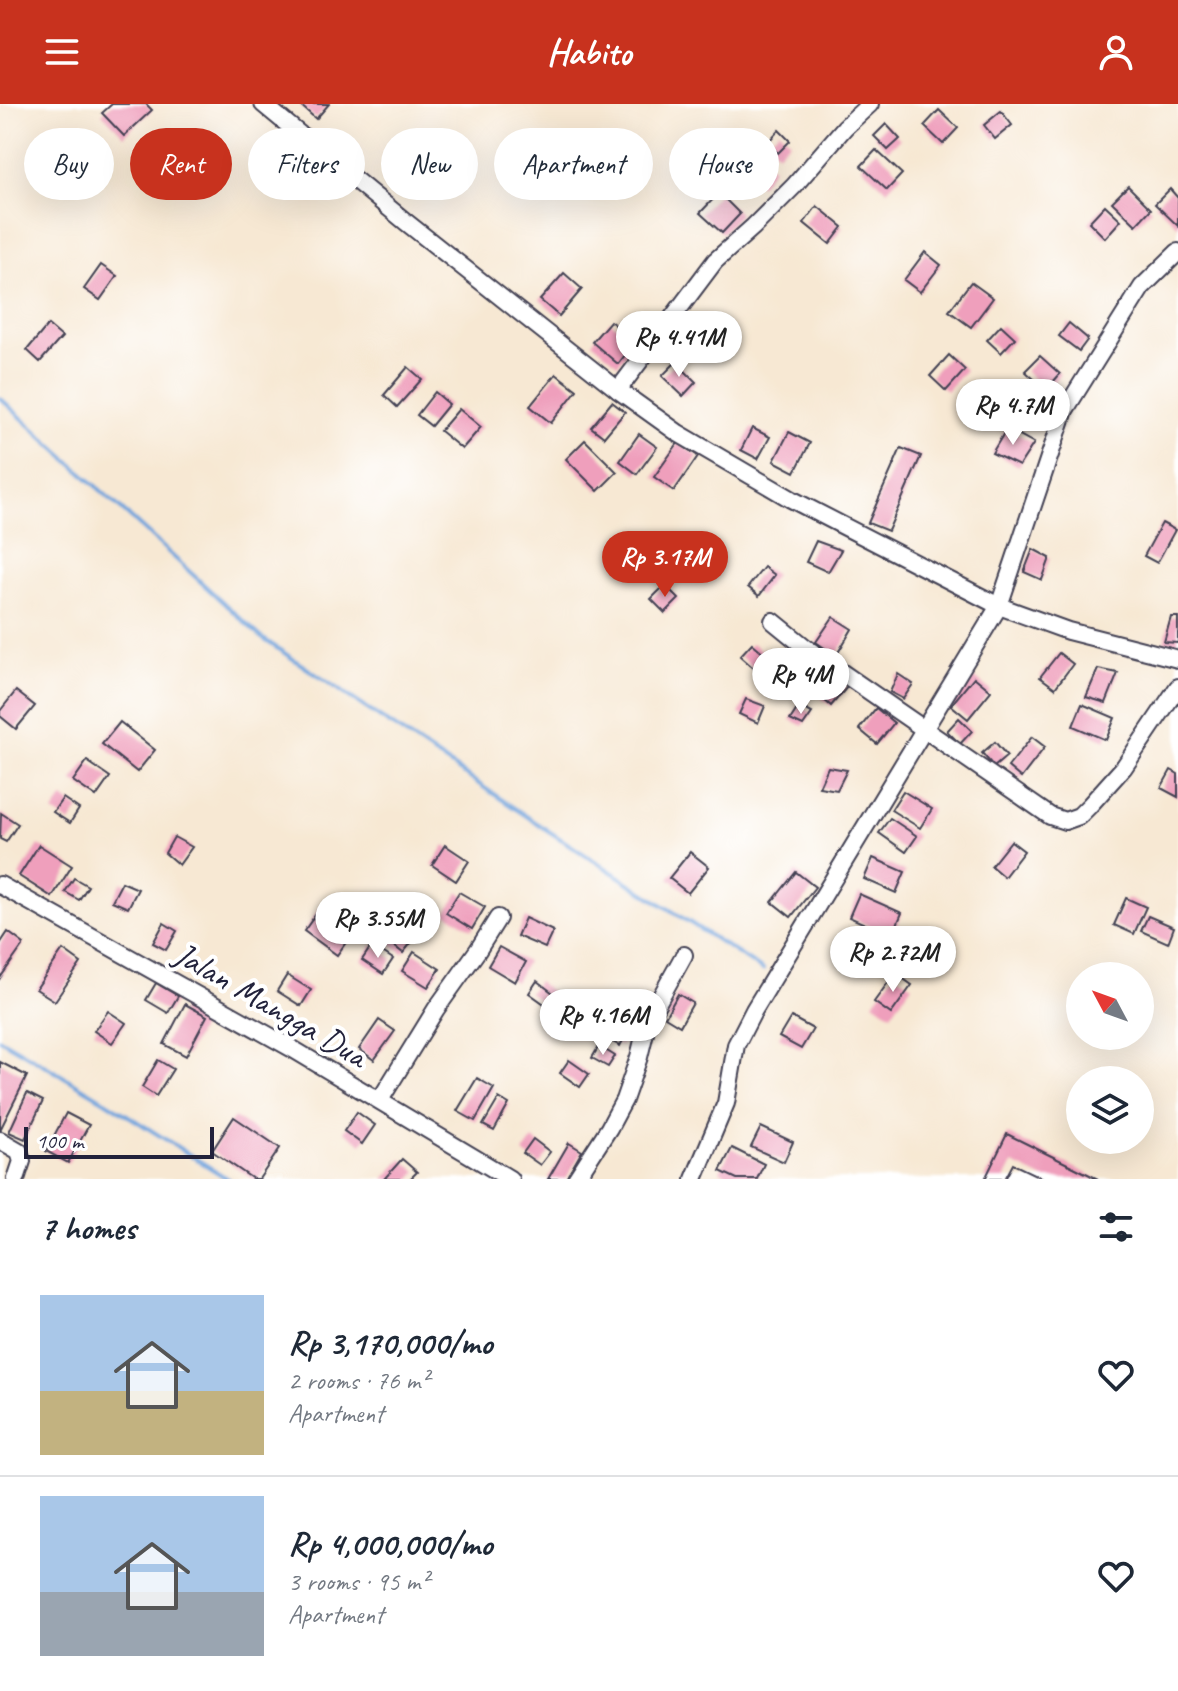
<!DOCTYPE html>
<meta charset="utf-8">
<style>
:root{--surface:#fff;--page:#f6f6f7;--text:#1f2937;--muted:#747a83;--line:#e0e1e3;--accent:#c8321e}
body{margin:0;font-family:Caveat,sans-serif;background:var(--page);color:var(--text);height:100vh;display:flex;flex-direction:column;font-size:30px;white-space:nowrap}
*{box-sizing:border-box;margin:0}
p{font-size:26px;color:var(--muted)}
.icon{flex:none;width:44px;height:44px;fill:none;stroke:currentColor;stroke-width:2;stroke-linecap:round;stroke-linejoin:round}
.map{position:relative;height:1075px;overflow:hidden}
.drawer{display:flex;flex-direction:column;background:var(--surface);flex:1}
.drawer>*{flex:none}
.banner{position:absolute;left:24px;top:24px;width:1130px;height:72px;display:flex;gap:16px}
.needle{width:52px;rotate:311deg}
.controls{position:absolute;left:1066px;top:858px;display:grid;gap:16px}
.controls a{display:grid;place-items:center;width:88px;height:88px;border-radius:50%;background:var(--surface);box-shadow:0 8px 32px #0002;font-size:40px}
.scale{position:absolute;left:24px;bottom:20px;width:190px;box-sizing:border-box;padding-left:8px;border:4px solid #22223b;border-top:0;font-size:22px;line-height:28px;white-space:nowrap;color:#22223b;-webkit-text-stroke:6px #fff;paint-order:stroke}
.price{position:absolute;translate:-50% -68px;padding:0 18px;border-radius:28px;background:#fff;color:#222;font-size:26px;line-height:52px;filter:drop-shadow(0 2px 4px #0008)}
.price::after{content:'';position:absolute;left:50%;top:48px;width:24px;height:18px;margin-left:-12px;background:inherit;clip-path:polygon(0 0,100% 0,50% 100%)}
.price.selected{background:var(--accent);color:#fff}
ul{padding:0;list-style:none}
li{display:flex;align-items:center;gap:24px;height:200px;padding:0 40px}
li+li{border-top:2px solid var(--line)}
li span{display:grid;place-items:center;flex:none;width:224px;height:160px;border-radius:0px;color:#555}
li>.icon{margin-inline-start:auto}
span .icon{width:96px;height:96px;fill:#fffc;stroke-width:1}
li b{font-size:34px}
h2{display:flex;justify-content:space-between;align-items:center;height:96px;padding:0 40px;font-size:34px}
.pill{padding:0 28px;border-radius:36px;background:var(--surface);box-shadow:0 8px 32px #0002;font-size:28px;line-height:72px}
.pill.selected{background:var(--accent);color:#fff}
header{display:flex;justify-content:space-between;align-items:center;height:104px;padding:0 40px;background:var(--accent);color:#fff;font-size:36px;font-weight:700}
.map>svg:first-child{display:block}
</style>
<header><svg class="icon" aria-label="menu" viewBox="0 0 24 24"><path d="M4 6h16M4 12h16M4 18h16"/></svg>Habito<svg class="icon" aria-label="person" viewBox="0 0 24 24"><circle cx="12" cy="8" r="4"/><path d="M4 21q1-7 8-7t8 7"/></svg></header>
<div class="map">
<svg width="1178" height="1075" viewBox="0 0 1178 1075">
<rect width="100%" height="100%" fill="#fff"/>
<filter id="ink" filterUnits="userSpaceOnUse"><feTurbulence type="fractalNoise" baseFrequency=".0125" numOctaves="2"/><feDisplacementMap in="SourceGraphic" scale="16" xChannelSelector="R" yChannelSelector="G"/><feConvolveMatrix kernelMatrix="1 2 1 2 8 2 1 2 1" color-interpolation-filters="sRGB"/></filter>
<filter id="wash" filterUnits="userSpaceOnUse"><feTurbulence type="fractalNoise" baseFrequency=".006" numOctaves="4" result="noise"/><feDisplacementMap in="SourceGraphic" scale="32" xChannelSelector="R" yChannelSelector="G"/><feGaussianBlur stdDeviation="1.8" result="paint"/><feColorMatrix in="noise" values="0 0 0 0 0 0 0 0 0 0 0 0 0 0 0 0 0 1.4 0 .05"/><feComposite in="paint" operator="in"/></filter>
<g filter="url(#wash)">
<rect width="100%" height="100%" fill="#f7e8d3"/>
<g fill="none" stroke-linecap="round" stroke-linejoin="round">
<g stroke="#6fa3dc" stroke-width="4">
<path d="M 0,294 L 262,534 L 550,728 L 763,866"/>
<path d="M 0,935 L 105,997 L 228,1075"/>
</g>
</g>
<g id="blocks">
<g fill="#ef9fbc">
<path d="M 112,0 L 146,0 L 152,6 L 124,32 L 102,9 Z"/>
<path d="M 299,0 L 329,0 L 316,15 Z"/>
<path d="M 939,6 L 958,24 L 943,40 L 924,22 Z"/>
<path d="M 1001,7 L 1012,21 L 995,35 L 984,21 Z"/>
<path d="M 886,20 L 900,35 L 888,46 L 874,32 Z"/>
<path d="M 779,26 L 790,37 L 778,49 L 767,39 Z"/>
<path d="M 876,46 L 902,70 L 887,86 L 861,62 Z"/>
<path d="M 756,52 L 773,64 L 760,81 L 744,69 Z"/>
<path d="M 1128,82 L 1151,105 L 1136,121 L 1112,98 Z"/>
<path d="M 1170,85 L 1178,94 L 1178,122 L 1155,100 Z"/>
<path d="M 719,89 L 740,110 L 722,129 L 700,109 Z"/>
<path d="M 1105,101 L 1121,116 L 1105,134 L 1089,118 Z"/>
<path d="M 817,102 L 843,123 L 830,140 L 804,119 Z"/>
<path d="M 925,148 L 941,161 L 920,188 L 904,176 Z"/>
<path d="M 101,161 L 117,172 L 100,196 L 84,185 Z"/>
<path d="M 564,169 L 582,185 L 559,212 L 540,196 Z"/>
<path d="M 971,178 L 993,194 L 971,223 L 949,207 Z"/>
<path d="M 610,217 L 636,237 L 618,260 L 592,238 Z"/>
<path d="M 1069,219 L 1088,235 L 1079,247 L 1059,232 Z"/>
<path d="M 48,221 L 62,233 L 40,258 L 27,246 Z"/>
<path d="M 1001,221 L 1015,234 L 1001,249 L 987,236 Z"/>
<path d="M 949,251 L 965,266 L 946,287 L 930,272 Z"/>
<path d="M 1040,252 L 1060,270 L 1046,286 L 1025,267 Z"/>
<path d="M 676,258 L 696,278 L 683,292 L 662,272 Z"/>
<path d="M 408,263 L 422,275 L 397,303 L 384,291 Z"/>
<path d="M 556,270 L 577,286 L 551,319 L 530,302 Z"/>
<path d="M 435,288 L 449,300 L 431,322 L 417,311 Z"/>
<path d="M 612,298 L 625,308 L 604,333 L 591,323 Z"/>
<path d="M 459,305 L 481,323 L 462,345 L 440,327 Z"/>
<path d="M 752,324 L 770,333 L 758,355 L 741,346 Z"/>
<path d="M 1007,324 L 1034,339 L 1019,362 L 992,349 Z"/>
<path d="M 789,328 L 810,339 L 795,368 L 774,357 Z"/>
<path d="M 639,330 L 657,343 L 637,370 L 620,357 Z"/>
<path d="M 585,336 L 617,368 L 598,387 L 566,355 Z"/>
<path d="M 678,339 L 698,352 L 674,387 L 654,373 Z"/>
<path d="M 901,344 L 921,352 L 888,427 L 868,419 Z"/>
<path d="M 1162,419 L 1175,426 L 1157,459 L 1144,452 Z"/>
<path d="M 816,437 L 841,446 L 828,468 L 806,458 Z"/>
<path d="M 1033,445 L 1050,454 L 1042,476 L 1024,468 Z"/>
<path d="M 764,463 L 775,471 L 759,492 L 748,483 Z"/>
<path d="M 665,481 L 679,495 L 665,509 L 651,495 Z"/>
<path d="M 833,513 L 852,525 L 836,552 L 816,538 Z"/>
<path d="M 1171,513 L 1178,513 L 1178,539 L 1164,538 Z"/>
<path d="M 752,539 L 778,561 L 766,575 L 740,552 Z"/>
<path d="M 1059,549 L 1073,560 L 1055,584 L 1040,573 Z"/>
<path d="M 1098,565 L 1118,569 L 1106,599 L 1086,593 Z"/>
<path d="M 831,569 L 847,583 L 831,602 L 815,588 Z"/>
<path d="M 898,570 L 913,580 L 903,595 L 890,588 Z"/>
<path d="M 974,573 L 991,587 L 968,615 L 951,601 Z"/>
<path d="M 16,587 L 35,602 L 16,625 L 0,612 L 0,607 Z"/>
<path d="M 746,595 L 765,602 L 758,619 L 739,610 Z"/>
<path d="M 1082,600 L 1115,614 L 1106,636 L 1073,622 Z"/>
<path d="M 799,602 L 812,609 L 803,622 L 790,616 Z"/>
<path d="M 876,604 L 894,619 L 877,640 L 859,625 Z"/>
<path d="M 959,614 L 972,627 L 960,640 L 947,627 Z"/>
<path d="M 120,618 L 155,646 L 137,668 L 102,640 Z"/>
<path d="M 1032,633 L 1045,643 L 1021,674 L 1008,663 Z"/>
<path d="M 995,638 L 1007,652 L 994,663 L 982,649 Z"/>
<path d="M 87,657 L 110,673 L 96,693 L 73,677 Z"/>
<path d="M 828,663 L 847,666 L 837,686 L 819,683 Z"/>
<path d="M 1171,666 L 1178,670 L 1178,693 L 1161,684 Z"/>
<path d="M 903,687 L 932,705 L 920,724 L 891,706 Z"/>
<path d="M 63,694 L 79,705 L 70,719 L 53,708 Z"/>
<path d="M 1,709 L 18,720 L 6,738 L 0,735 Z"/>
<path d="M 890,714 L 917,732 L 906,748 L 879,729 Z"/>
<path d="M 174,733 L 192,743 L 179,761 L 165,749 Z"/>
<path d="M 1011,737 L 1024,747 L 1004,773 L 991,762 Z"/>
<path d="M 39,741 L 72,762 L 52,793 L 19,772 Z"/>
<path d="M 445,741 L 469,757 L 456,777 L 432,761 Z"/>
<path d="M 690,748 L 709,763 L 688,789 L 669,774 Z"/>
<path d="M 873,754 L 905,768 L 896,789 L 864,775 Z"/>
<path d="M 796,768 L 815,783 L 791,813 L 772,798 Z"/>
<path d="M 74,774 L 88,782 L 79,796 L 65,788 Z"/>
<path d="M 122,778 L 138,785 L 128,804 L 112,797 Z"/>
<path d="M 459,788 L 485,803 L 472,825 L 446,809 Z"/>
<path d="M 859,790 L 902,809 L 892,832 L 849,813 Z"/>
<path d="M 1126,794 L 1146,803 L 1134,830 L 1114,821 Z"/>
<path d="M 321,803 L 354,827 L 337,851 L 304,827 Z"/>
<path d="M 396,810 L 420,828 L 403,849 L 380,831 Z"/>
<path d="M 1148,812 L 1174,823 L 1168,839 L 1141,827 Z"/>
<path d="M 525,814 L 553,827 L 545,844 L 517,832 Z"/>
<path d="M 164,819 L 177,827 L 166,846 L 153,839 Z"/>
<path d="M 8,828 L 24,840 L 0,874 L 0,840 Z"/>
<path d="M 372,841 L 393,855 L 383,870 L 362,856 Z"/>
<path d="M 499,843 L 526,858 L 515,878 L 488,862 Z"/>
<path d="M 63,846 L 81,859 L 55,897 L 36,885 Z"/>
<path d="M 414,848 L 440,865 L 428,883 L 402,867 Z"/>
<path d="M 895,869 L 912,881 L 891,910 L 874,898 Z"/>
<path d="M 287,871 L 311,886 L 301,902 L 277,887 Z"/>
<path d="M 537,877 L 565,898 L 557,909 L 529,889 Z"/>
<path d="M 156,879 L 178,892 L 168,909 L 146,896 Z"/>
<path d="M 678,890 L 693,899 L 680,922 L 665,913 Z"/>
<path d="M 185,900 L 207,912 L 186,952 L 164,940 Z"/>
<path d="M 108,907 L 126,919 L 112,939 L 94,927 Z"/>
<path d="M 791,913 L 813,925 L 801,945 L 779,933 Z"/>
<path d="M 379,916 L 395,927 L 374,956 L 359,945 Z"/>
<path d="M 609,917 L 628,927 L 620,942 L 602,932 Z"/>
<path d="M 599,942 L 615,952 L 608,963 L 592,954 Z"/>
<path d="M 158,956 L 173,965 L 156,992 L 142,983 Z"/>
<path d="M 569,956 L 589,970 L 580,983 L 560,969 Z"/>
<path d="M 0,958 L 27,972 L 0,1026 Z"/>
<path d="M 477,974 L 494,984 L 475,1017 L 457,1007 Z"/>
<path d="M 27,989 L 43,997 L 25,1035 L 9,1028 Z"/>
<path d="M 499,994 L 509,1000 L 494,1027 L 483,1021 Z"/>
<path d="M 357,1008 L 375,1021 L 362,1040 L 344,1027 Z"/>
<path d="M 66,1009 L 89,1021 L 68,1059 L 46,1047 Z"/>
<path d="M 234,1013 L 280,1044 L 259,1075 L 253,1075 L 212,1047 Z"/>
<path d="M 761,1023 L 793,1038 L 784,1058 L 751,1043 Z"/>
<path d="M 1007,1030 L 1023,1038 L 1098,1075 L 1044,1075 L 1013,1060 L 1005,1075 L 985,1075 Z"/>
<path d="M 533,1035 L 550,1048 L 540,1061 L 523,1049 Z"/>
<path d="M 569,1039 L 582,1047 L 566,1075 L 548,1075 Z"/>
<path d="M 732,1044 L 764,1060 L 757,1075 L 737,1075 L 720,1067 Z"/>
<path d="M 402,1055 L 417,1068 L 410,1075 L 384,1075 Z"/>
</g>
</g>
</g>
<g filter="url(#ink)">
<use href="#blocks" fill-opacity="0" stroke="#424052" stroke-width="2"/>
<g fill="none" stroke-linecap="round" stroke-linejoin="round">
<g stroke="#424052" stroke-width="20">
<g id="minor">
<path d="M 263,0 L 406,118 L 618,286 L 678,329 L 791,395 L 999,502 L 1068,527 L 1178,555"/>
<path d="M 618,286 L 715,157 L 753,123 L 794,82 L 845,23 L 870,0"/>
<path d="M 773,517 L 805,543 L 1050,712 L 1065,717 L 1079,712 L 1089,702 L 1124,663 L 1178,583"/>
<path d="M 0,781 L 291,944 L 510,1075"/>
<path d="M 380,996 L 436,905 L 478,846 L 498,814"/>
<path d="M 0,1036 L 19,1047 L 22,1057 L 16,1075"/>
<path d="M 576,1075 L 609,1024 L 624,996 L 639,953 L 648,916 L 684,851"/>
<path d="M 694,1075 L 726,999 L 736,941 L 754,906 L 999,502 L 1065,306 L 1142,183 L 1178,148"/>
</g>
</g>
<use href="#minor" stroke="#fff" stroke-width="16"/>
</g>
</g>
<g text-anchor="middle" stroke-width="8" stroke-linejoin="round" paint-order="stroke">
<g font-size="34" fill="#22223b" stroke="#fff">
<text transform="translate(271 900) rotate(30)" y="12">Jalan Mangga Dua</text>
</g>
</g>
</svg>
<div class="controls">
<a><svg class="needle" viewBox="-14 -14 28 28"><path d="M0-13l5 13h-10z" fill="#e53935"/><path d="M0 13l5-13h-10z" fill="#747a83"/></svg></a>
<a><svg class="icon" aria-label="layers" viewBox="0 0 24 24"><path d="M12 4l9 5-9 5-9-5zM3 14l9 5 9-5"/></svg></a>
</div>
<div class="scale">100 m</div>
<b class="price" style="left:679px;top:275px">Rp 4.41M</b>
<b class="price" style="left:1013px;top:343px">Rp 4.7M</b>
<b class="price selected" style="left:665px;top:495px">Rp 3.17M</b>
<b class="price" style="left:801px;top:612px">Rp 4M</b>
<b class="price" style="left:378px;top:856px">Rp 3.55M</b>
<b class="price" style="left:893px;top:890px">Rp 2.72M</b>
<b class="price" style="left:603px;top:953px">Rp 4.16M</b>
<div class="banner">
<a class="pill">Buy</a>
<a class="pill selected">Rent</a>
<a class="pill">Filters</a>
<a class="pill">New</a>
<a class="pill">Apartment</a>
<a class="pill">House</a>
</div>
</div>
<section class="drawer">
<h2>7 homes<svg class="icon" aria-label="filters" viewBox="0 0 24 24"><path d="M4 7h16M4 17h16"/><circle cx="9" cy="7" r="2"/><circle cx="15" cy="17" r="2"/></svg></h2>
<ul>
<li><span style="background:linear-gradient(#a9c7e8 60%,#c2b280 0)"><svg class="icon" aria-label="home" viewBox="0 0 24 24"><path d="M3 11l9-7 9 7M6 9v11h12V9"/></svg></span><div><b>Rp 3,170,000/mo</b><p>2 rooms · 76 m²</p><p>Apartment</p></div><svg class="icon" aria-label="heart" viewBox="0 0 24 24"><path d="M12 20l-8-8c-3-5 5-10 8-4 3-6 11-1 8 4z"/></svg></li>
<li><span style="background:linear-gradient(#a9c7e8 60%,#9aa5b1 0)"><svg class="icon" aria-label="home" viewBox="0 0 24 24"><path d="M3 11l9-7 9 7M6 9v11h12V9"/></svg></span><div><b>Rp 4,000,000/mo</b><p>3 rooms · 95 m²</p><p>Apartment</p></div><svg class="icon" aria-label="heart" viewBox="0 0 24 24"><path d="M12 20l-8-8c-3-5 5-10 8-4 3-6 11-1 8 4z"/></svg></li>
</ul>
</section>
